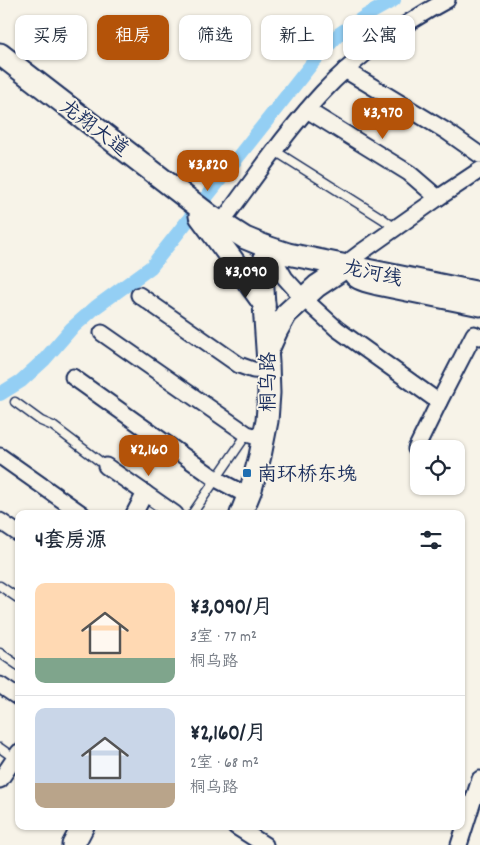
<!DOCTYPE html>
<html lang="zh">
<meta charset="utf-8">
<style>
:root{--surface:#fff;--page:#f6f6f7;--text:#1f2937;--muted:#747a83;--line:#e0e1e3;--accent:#b45309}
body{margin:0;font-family:Dekko,"LXGW WenKai TC",sans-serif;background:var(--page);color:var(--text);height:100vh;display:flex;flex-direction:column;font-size:19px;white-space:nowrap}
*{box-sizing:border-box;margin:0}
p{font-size:16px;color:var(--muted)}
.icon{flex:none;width:28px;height:28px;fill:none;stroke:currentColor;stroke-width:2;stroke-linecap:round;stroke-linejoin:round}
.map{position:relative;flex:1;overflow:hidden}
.sheet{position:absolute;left:15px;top:510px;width:450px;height:320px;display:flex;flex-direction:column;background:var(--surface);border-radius:10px;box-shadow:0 1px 4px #0004}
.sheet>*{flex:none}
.top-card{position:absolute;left:15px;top:15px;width:450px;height:45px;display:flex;gap:10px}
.controls{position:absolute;left:410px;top:440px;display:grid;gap:10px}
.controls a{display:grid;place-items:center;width:55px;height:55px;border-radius:10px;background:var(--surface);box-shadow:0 1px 4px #0004;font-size:25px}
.price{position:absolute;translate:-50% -42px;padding:0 11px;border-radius:10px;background:var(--accent);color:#fff;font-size:16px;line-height:32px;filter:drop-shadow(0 1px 2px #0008)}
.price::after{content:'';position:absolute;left:50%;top:30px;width:15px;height:11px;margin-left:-8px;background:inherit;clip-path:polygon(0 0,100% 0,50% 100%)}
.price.selected{background:#222;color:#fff}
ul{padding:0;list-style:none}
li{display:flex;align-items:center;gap:15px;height:125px;padding:0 20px}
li+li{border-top:1px solid var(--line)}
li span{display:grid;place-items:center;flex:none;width:140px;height:100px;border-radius:10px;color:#555}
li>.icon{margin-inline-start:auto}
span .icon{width:60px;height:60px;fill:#fffc;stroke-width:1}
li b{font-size:21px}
h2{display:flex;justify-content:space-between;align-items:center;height:60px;padding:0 20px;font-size:21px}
.tag{padding:0 18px;border-radius:10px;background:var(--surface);box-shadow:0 1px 4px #0004;font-size:18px;line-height:45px}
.tag.selected{background:var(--accent);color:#fff}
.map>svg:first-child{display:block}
</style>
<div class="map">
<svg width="480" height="845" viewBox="0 0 480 845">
<rect width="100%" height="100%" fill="#f7f3e8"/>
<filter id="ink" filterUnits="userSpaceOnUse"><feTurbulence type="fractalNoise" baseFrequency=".02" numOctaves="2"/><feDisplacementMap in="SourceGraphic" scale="10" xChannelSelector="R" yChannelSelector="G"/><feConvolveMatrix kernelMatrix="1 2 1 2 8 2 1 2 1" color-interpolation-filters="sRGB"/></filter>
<g filter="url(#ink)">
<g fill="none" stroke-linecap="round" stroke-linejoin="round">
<path stroke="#94cff4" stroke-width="14" d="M 0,394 L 21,381 L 45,359 L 71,329 L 96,307 L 151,267 L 314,61 L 339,34 L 367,15 L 394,0"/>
<g stroke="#1b2f5e" stroke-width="11">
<g id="lane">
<path d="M 275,151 L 383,219 L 395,228"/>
<path d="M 15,402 L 41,421 L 53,426 L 106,466"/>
<path d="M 192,514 L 247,434"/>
<path d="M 0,586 L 19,599"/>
<path d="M 0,653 L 19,666"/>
<path d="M 0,748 L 17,760"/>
</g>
</g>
<g stroke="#1b2f5e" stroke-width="19">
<g id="street">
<path d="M 345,70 L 446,131 L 480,155"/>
<path d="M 307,110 L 409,173 L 438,198"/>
<path d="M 480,170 L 438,198 L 360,253 L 352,259 L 347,266 C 353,283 360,282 377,287 L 480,308"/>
<path d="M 221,223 C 254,179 285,133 322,93 C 355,57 404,23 447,0"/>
<path d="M 267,247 L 285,278 L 303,298 L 337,329 L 439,402"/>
<path d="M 139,295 L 239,365 L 253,370 L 268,371"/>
<path d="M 102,333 L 247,434 L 264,439"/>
<path d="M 73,377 L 216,479 L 248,496"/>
<path d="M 416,449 L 439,402 L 474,334 L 480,337"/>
<path d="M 0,456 L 82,514"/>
<path d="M 106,466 L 175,514"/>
<path d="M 134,514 L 145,493"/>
<path d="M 0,521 L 19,534"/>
<path d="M 0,685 L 19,698"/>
<path d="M 0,780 L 19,752"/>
<path d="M 235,826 L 265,845"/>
<path d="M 459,845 L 480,779"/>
</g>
</g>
<g stroke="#1b2f5e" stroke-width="25">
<g id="secondary">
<path d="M 0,54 L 209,215 L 245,238 L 267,247 L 288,254 L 480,293"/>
<path d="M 200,216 L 234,262 L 264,304"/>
<path d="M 268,350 L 277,330 L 286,314 L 317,286 L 347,266"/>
<path d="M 241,514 L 251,489 L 260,456 L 267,421 L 269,393 L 268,363 L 262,275 L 267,247"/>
<path d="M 73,845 L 83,826"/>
</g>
</g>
<use href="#lane" stroke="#f7f3e8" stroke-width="8"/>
<use href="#street" stroke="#f7f3e8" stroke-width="15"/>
<use href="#secondary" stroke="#f7f3e8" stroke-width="21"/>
</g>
</g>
<rect fill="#1f6fb2" stroke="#f7f3e8" stroke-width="2" x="242" y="468" width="10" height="10" rx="2.5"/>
<g text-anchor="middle" stroke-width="4" stroke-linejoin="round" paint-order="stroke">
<g font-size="20" fill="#1b2f5e" stroke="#f7f3e8">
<text transform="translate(95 127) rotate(37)" y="7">龙翔大道</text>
<text transform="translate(373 272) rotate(12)" y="7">龙河线</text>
<text transform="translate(267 382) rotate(-90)" y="7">桐乌路</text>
</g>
<g font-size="20" fill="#1b2f5e" stroke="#f7f3e8" text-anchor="start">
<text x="257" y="480">南环桥东堍</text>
</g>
</g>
</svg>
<div class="controls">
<a><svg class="icon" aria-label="locate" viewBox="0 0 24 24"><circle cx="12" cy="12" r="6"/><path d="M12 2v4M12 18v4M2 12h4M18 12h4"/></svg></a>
</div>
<b class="price" style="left:383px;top:140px">¥3,970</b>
<b class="price" style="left:208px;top:192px">¥3,820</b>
<b class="price selected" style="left:246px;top:299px">¥3,090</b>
<b class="price" style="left:149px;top:477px">¥2,160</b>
<div class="top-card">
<a class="tag">买房</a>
<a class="tag selected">租房</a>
<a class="tag">筛选</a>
<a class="tag">新上</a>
<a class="tag">公寓</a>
</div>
<section class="sheet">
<h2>4套房源<svg class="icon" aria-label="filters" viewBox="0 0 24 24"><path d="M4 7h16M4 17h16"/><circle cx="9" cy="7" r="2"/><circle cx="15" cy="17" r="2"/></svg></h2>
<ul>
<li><span style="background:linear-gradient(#ffd9b3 75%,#7fa58c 0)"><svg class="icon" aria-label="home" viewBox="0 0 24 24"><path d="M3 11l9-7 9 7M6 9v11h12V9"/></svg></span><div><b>¥3,090/月</b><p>3室 · 77 m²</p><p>桐乌路</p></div></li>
<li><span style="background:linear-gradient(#c9d6e8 75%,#b9a48a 0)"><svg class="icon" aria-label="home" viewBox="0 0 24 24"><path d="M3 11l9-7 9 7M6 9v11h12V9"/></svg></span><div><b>¥2,160/月</b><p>2室 · 68 m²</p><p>桐乌路</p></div></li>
</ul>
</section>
</div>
